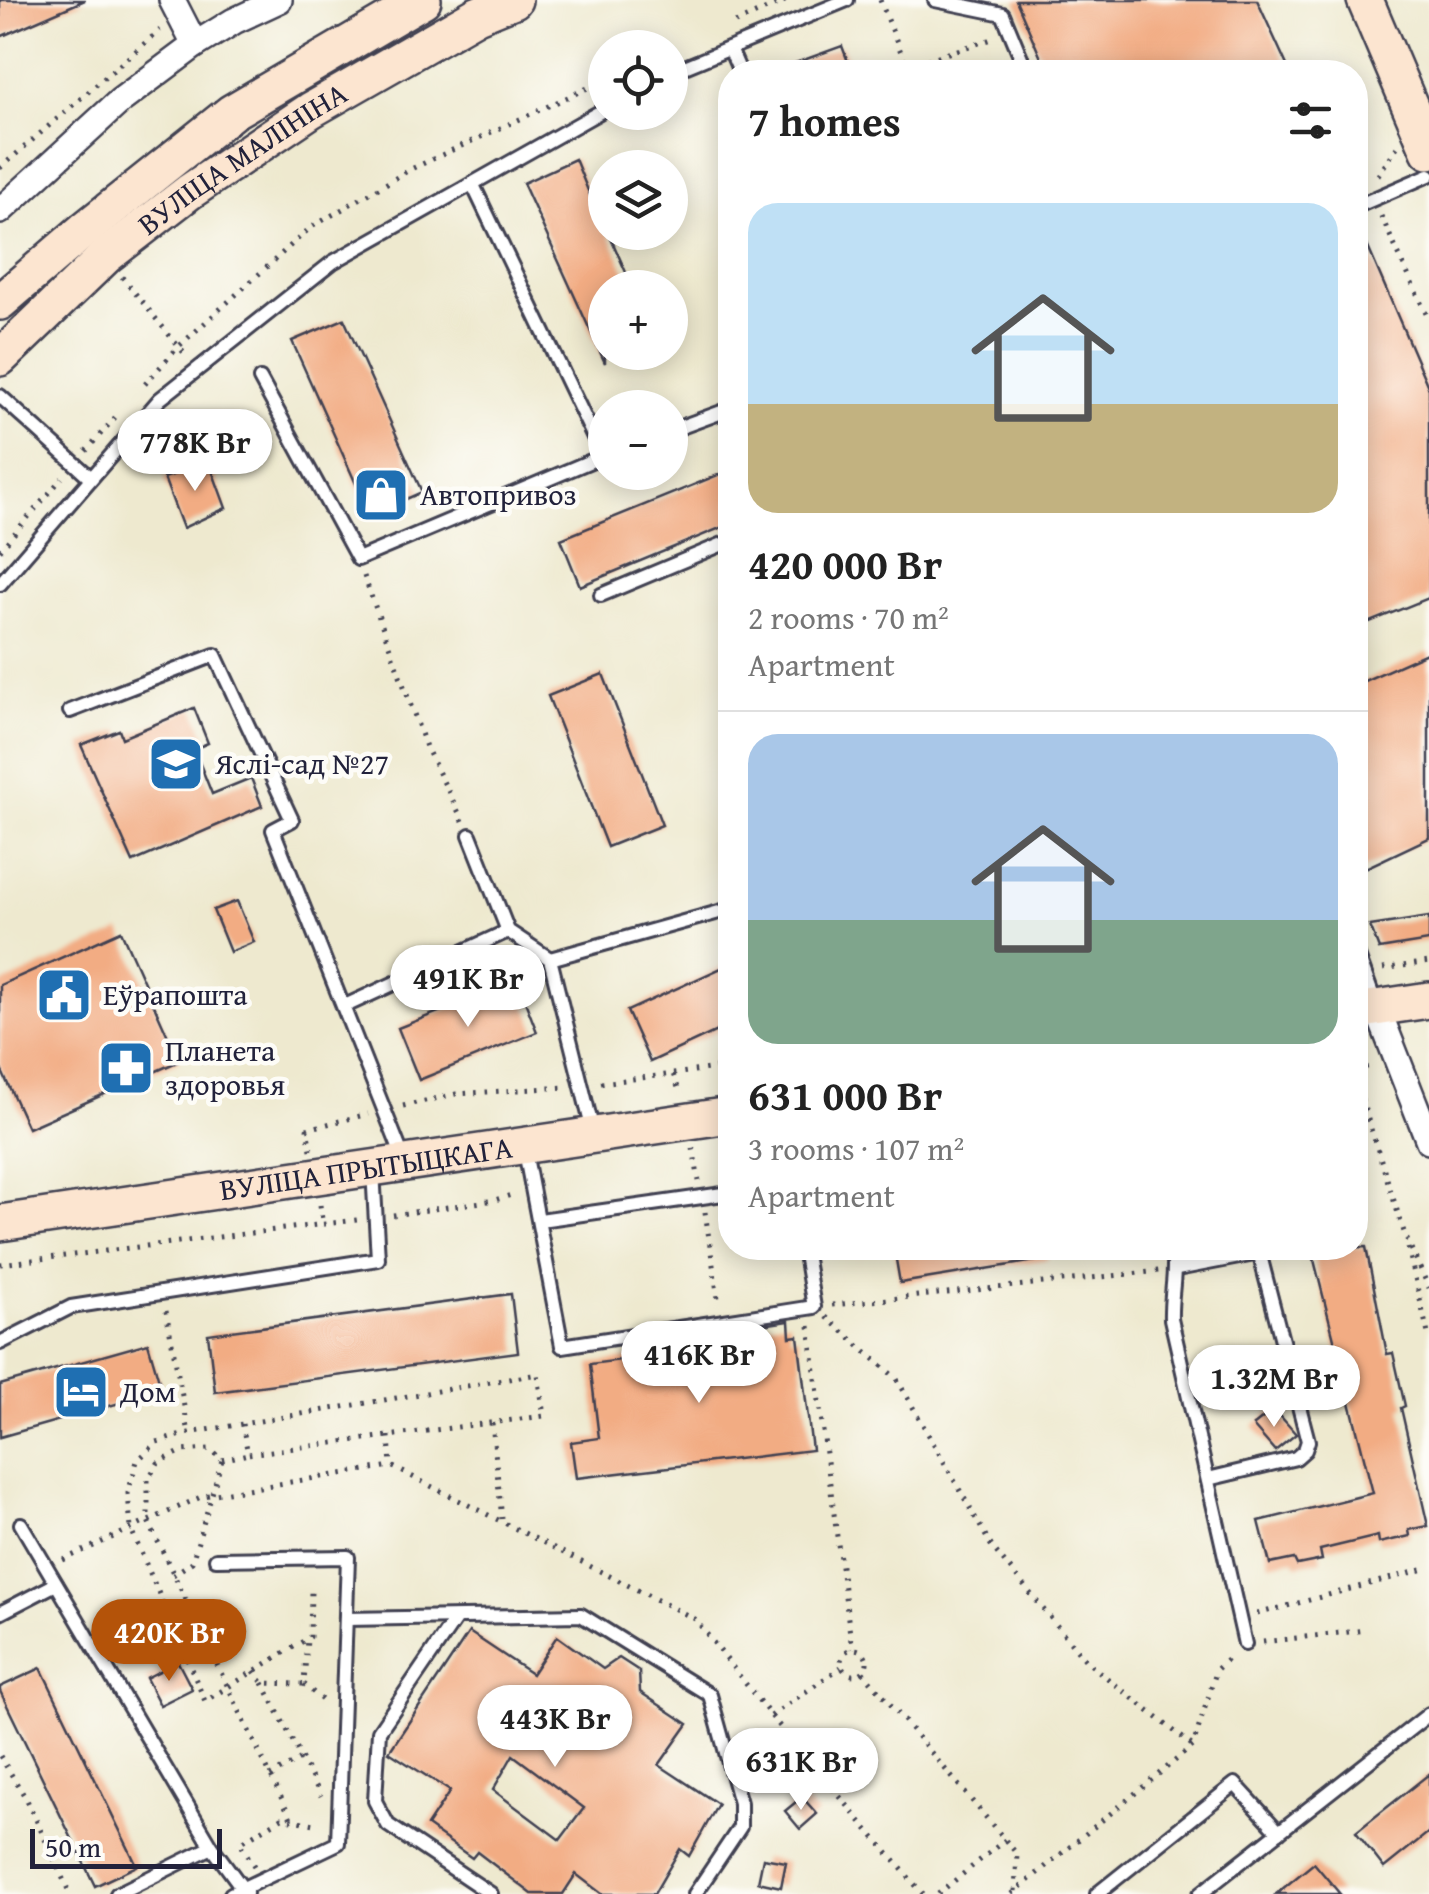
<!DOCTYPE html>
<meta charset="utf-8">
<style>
:root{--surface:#fff;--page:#f6f6f6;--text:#222;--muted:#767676;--line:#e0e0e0;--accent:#b45309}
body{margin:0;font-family:"Gentium Book Plus",serif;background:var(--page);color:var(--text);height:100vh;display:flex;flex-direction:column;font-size:38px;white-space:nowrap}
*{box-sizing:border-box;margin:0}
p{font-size:32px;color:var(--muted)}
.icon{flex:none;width:55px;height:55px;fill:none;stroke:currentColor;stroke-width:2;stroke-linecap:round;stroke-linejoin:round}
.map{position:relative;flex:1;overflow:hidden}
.sheet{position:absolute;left:718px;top:60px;width:650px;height:1200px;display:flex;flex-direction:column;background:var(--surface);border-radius:40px;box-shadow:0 5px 25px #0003}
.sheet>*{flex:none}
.tools{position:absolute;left:588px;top:30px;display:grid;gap:20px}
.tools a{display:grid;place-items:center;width:100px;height:100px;border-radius:50%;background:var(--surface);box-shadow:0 5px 25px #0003;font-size:50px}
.scale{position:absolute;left:30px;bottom:25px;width:192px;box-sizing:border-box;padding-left:10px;border:5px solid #22223b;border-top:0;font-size:28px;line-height:35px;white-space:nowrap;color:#22223b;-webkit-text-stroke:8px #fdfcf7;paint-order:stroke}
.price{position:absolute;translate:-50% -85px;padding:0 22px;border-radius:35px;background:#fff;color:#222;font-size:32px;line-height:65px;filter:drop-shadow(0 2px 5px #0008)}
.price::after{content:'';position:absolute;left:50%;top:60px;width:30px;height:22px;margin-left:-15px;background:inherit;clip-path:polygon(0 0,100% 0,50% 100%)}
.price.current{background:var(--accent);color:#fff}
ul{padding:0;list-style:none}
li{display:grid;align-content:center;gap:20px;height:530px;padding:0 30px}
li+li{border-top:2px solid var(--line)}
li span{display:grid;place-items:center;height:310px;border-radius:30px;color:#555}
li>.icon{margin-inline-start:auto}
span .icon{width:180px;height:180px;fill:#fffc;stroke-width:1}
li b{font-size:42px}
h2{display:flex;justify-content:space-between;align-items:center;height:120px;padding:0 30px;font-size:42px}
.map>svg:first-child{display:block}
</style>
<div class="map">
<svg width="1429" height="1894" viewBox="0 0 1429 1894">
<rect width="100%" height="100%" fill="#fdfcf7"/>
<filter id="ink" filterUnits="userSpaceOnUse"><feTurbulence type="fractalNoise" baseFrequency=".01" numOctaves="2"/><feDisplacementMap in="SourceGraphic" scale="20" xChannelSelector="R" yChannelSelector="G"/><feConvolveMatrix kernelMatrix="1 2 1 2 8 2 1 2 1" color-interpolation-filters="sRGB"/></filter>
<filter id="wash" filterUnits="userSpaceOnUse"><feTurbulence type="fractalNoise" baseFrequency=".0048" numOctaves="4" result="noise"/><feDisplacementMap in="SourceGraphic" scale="40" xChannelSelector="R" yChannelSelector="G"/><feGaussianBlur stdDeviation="2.25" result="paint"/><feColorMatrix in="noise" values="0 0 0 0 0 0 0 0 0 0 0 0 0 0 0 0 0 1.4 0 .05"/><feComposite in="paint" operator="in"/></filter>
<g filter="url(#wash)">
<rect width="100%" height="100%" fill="#eee9cf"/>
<g id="blocks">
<g fill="#f2ac83" fill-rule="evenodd">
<path d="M 0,0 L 85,0 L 0,37 Z"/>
<path d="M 1016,0 L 1257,0 L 1290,72 L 1047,72 Z"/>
<path d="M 842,46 L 852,72 L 777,72 L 776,70 Z"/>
<path d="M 575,159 L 605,232 L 608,232 L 633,288 L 605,288 L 605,363 L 523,183 Z"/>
<path d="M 1355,217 L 1429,389 L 1429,598 L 1365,624 L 1355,603 Z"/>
<path d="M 344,319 L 422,492 L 370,515 L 292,341 Z"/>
<path d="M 209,462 L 226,508 L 183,528 L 164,478 Z"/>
<path d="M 730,470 L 730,524 L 580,586 L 561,539 Z"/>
<path d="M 1429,652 L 1429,838 L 1355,873 L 1355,685 Z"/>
<path d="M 603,674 L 662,825 L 607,847 L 548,696 Z"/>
<path d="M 194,708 L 208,743 L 194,749 L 212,794 L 251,778 L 262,806 L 133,862 L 81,745 L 119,730 L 122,738 Z"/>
<path d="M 237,901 L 254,942 L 230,952 L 213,910 Z"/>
<path d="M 1429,917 L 1429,941 L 1379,949 L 1370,926 Z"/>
<path d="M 121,931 L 179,1061 L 28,1128 L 0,1067 L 0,985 Z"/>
<path d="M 730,964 L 730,1025 L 650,1062 L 627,1011 Z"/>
<path d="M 517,981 L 537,1032 L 419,1080 L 398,1028 Z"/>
<path d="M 1366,1247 L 1387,1354 L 1393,1353 L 1405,1406 L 1401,1408 L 1428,1526 L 1409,1530 L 1410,1536 L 1379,1543 L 1378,1536 L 1320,1550 L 1322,1560 L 1297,1565 L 1294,1559 L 1270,1564 L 1259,1521 L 1373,1493 L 1311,1248 Z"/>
<path d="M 894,1248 L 1047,1248 L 1048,1259 L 900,1283 Z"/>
<path d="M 511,1294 L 518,1352 L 215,1392 L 208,1334 Z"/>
<path d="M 789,1321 L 790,1337 L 798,1336 L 812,1450 L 576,1478 L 571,1442 L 599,1438 L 590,1364 L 745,1344 L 743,1328 Z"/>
<path d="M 148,1343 L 162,1391 L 0,1437 L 0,1385 Z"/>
<path d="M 1274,1409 L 1296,1434 L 1275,1451 L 1253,1426 Z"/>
<path d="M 469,1632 L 532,1674 L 557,1636 L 603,1669 L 619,1658 L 639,1671 L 640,1692 L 688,1724 L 659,1765 L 718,1804 L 689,1856 L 680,1849 L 654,1894 L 602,1894 L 576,1874 L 563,1894 L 532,1894 L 477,1852 L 472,1858 L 427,1826 L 450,1791 L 389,1752 ZM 513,1755 L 584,1808 L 560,1840 L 493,1790 Z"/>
<path d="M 178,1662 L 192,1689 L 160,1705 L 146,1678 Z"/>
<path d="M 41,1668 L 137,1866 L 95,1886 L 0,1691 L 0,1687 Z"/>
<path d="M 1429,1774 L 1429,1832 L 1384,1868 L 1356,1832 Z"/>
<path d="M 802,1797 L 817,1814 L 800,1829 L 785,1811 Z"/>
<path d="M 763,1858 L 786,1862 L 781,1887 L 758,1882 Z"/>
<path d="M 1314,1863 L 1340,1894 L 1276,1894 Z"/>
</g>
</g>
</g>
<g filter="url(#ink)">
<use href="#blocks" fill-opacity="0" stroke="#414051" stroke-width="2.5"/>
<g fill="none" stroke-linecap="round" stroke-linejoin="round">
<g stroke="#414051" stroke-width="18">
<g id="lane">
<path d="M 935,0 L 1003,14 L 1027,72"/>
<path d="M 730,49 L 740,72"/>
<path d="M 670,73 L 847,0"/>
<path d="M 473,185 L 603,456"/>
<path d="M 1355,207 L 1429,175"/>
<path d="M 260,379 L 358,559 L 605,455"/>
<path d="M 0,396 L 91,478"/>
<path d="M 670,431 L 730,409"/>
<path d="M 0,584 L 160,399 L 333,262 L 605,109"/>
<path d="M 601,595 L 730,541"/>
<path d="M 70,711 L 215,655 L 292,820 L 273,830 L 404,1160"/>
<path d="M 470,835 L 508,931 L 550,959 L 593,1131"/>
<path d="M 1355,947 L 1376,1005"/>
<path d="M 550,959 L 730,909"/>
<path d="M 345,1006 L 508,931"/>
<path d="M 524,1146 L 562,1346 L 814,1307 L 804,1248"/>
<path d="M 540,1220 L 730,1193"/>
<path d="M 1173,1248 C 1177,1272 1170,1294 1171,1319 L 1245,1644"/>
<path d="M 1177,1269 L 1260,1253"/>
<path d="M 0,1343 L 71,1307 L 378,1259 L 373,1170"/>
<path d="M 1208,1479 L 1296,1458 L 1305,1450 L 1308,1441 L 1258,1248"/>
<path d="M 21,1524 L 212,1847 L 246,1893"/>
<path d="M 216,1559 L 348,1557 L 338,1843 L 231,1894"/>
<path d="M 0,1613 L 56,1584"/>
<path d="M 456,1618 L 379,1731 L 375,1801 L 388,1825 L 491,1894"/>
<path d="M 346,1619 L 581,1615 L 710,1695 L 740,1803 L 740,1827 L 695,1894"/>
<path d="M 117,1894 L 212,1847"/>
<path d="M 1097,1894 L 1235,1784 L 1279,1832"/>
<path d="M 1200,1894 L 1429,1714"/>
</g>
</g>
<g stroke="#414051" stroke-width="30">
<g id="street">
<path d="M 195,45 L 234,21 L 279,0"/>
<path d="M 0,211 L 120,101 L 195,45 L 172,0"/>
<path d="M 1377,1008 L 1429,1141"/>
</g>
</g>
<g stroke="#414051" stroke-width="40">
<g id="secondary">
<path d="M 1365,0 L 1429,151"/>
<path d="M 0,302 L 84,230 L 232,112 L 423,0"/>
<path id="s1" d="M 0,358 L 106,256 L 189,192 L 311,110 L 477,15 L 514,0"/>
<path d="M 1355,1011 L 1429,1000"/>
<path id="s2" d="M 0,1223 L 730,1115"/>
</g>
</g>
<g stroke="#414051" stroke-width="5" stroke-dasharray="2.5 8" stroke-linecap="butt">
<path d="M 880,0 L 909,72"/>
<path d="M 735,23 L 787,0"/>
<path d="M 907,66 L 995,38"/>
<path d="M 0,168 L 160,30"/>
<path d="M 1378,175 L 1397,147"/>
<path d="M 1381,216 L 1429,320"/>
<path d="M 122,277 L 188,358"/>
<path d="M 145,384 L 178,347 L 310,228 L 411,169 L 605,80"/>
<path d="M 86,451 L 118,414"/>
<path d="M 0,550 L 62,478"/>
<path d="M 364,576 L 426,747 L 463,821"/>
<path d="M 1383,969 L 1429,962"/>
<path d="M 1355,1069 L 1372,1066"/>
<path d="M 673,1074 L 730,1066"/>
<path d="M 1355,1079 L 1405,1235 L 1429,1288"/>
<path d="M 601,1083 L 673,1074 L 680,1093"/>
<path d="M 403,1106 L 456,1094 L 565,1087"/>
<path d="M 693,1148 L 699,1181"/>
<path d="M 311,1150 L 307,1129 L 368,1114"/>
<path d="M 320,1205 L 323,1226"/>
<path d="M 705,1212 L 719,1305"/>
<path d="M 393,1215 L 495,1200 L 515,1194"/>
<path d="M 1408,1248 L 1429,1338"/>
<path d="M 0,1264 L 357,1220"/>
<path d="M 832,1305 L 1159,1271"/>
<path d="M 166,1311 L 189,1433"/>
<path d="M 826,1317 L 897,1379 L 992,1547 L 1087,1662 L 1193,1746"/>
<path d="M 809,1326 L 852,1649"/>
<path d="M 492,1423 L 502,1519"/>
<path d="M 242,1424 L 248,1454 L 544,1416 L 538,1374 L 189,1433 L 157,1442 L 137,1461 L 128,1493 L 131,1529 L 205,1701 L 310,1637 L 311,1591"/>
<path d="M 389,1436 L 391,1466"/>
<path d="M 222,1460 L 248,1454"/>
<path d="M 63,1560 L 203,1496 L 391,1466 L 695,1619 L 771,1716 L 923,1894"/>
<path d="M 173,1575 L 192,1562 L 222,1460 L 210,1449 L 182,1451 L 158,1463 L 148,1479 L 148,1521 L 292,1820"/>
<path d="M 1257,1614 L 1429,1568"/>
<path d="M 1263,1642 L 1365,1630"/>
<circle cx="854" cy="1662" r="13"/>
<path d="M 254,1671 L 263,1683 L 304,1684 L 307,1639"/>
<path d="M 863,1672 L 1017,1854 L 1015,1892"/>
<path d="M 263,1683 L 321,1796"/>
<path d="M 304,1684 L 324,1702"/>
<path d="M 771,1716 L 841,1667"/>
<path d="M 0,1756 L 27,1800 L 70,1894"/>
<path d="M 270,1776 L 302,1758"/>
<path d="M 254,1866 L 240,1843 L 282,1818 L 320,1825"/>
<path d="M 938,1894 L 1005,1840"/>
<path d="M 1012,1894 L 1193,1746 L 1217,1669 L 1232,1655"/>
</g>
<use href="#lane" stroke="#fff" stroke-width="12"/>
<use href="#street" stroke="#fff" stroke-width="25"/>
<use href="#secondary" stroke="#fce5d0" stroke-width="35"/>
</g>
</g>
<defs>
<g id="shop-square" transform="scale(2.875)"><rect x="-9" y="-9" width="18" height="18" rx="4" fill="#1f6fb2" stroke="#fdfcf7"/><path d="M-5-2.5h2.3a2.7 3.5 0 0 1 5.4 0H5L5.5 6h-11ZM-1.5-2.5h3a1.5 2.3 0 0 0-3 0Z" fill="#fff"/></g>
<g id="school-square" transform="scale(2.875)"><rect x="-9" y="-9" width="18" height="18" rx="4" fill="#1f6fb2" stroke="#fdfcf7"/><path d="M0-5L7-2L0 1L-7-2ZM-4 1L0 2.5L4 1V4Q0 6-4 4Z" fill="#fff"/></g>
<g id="civic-square" transform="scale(2.875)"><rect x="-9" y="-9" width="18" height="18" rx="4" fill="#1f6fb2" stroke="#fdfcf7"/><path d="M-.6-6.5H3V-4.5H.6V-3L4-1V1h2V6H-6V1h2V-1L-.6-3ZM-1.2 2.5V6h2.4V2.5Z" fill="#fff"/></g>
<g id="pharmacy-square" transform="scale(2.875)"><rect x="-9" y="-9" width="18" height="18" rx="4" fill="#1f6fb2" stroke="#fdfcf7"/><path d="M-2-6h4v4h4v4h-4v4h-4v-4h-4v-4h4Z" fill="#fff"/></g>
<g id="hotel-square" transform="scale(2.875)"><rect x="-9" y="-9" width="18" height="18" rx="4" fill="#1f6fb2" stroke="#fdfcf7"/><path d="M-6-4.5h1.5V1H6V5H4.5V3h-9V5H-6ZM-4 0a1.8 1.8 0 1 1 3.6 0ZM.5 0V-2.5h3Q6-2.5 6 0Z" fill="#fff"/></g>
</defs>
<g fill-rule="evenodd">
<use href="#shop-square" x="381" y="495"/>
<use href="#school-square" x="176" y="764"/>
<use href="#civic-square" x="64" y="995"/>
<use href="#pharmacy-square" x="126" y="1068"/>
<use href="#hotel-square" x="81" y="1392"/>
</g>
<g text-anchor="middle" stroke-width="9" stroke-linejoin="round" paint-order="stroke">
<g font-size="30" fill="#22223b" stroke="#fdfcf7">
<text dy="10" stroke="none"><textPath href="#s1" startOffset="315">ВУЛІЦА МАЛІНІНА</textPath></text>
<text dy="10" stroke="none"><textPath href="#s2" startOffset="370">ВУЛІЦА ПРЫТЫЦКАГА</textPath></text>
</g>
<g font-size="30" fill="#22223b" stroke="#fdfcf7" text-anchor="start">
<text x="420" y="505">Автопривоз</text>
<text x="215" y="774">Яслі-сад №27</text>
<text x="103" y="1005">Еўрапошта</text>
<text x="165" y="1061">Планета<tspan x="165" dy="34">здоровья</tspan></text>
<text x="120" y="1402">Дом</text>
</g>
</g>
</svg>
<div class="tools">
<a><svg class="icon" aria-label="locate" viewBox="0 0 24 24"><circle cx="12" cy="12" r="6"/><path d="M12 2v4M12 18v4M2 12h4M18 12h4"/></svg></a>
<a><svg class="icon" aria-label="layers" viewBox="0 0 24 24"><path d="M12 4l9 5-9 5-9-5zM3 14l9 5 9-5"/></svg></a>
<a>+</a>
<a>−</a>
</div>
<div class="scale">50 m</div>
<b class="price" style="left:195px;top:494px">778K Br</b>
<b class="price" style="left:468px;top:1030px">491K Br</b>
<b class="price" style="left:699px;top:1406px">416K Br</b>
<b class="price" style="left:1274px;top:1430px">1.32M Br</b>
<b class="price current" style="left:169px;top:1684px">420K Br</b>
<b class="price" style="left:555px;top:1770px">443K Br</b>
<b class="price" style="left:801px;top:1813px">631K Br</b>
<section class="sheet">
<h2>7 homes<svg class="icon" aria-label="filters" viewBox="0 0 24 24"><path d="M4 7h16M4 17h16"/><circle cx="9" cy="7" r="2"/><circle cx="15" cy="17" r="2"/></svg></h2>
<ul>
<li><span style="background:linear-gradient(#bfe0f5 65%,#c2b280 0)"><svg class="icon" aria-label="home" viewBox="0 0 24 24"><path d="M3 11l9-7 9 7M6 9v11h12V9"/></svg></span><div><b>420 000 Br</b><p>2 rooms · 70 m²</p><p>Apartment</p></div></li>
<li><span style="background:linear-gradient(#a9c7e8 60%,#7fa58c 0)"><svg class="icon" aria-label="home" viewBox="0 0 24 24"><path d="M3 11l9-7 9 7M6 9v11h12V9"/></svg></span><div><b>631 000 Br</b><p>3 rooms · 107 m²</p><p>Apartment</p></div></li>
</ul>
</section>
</div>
